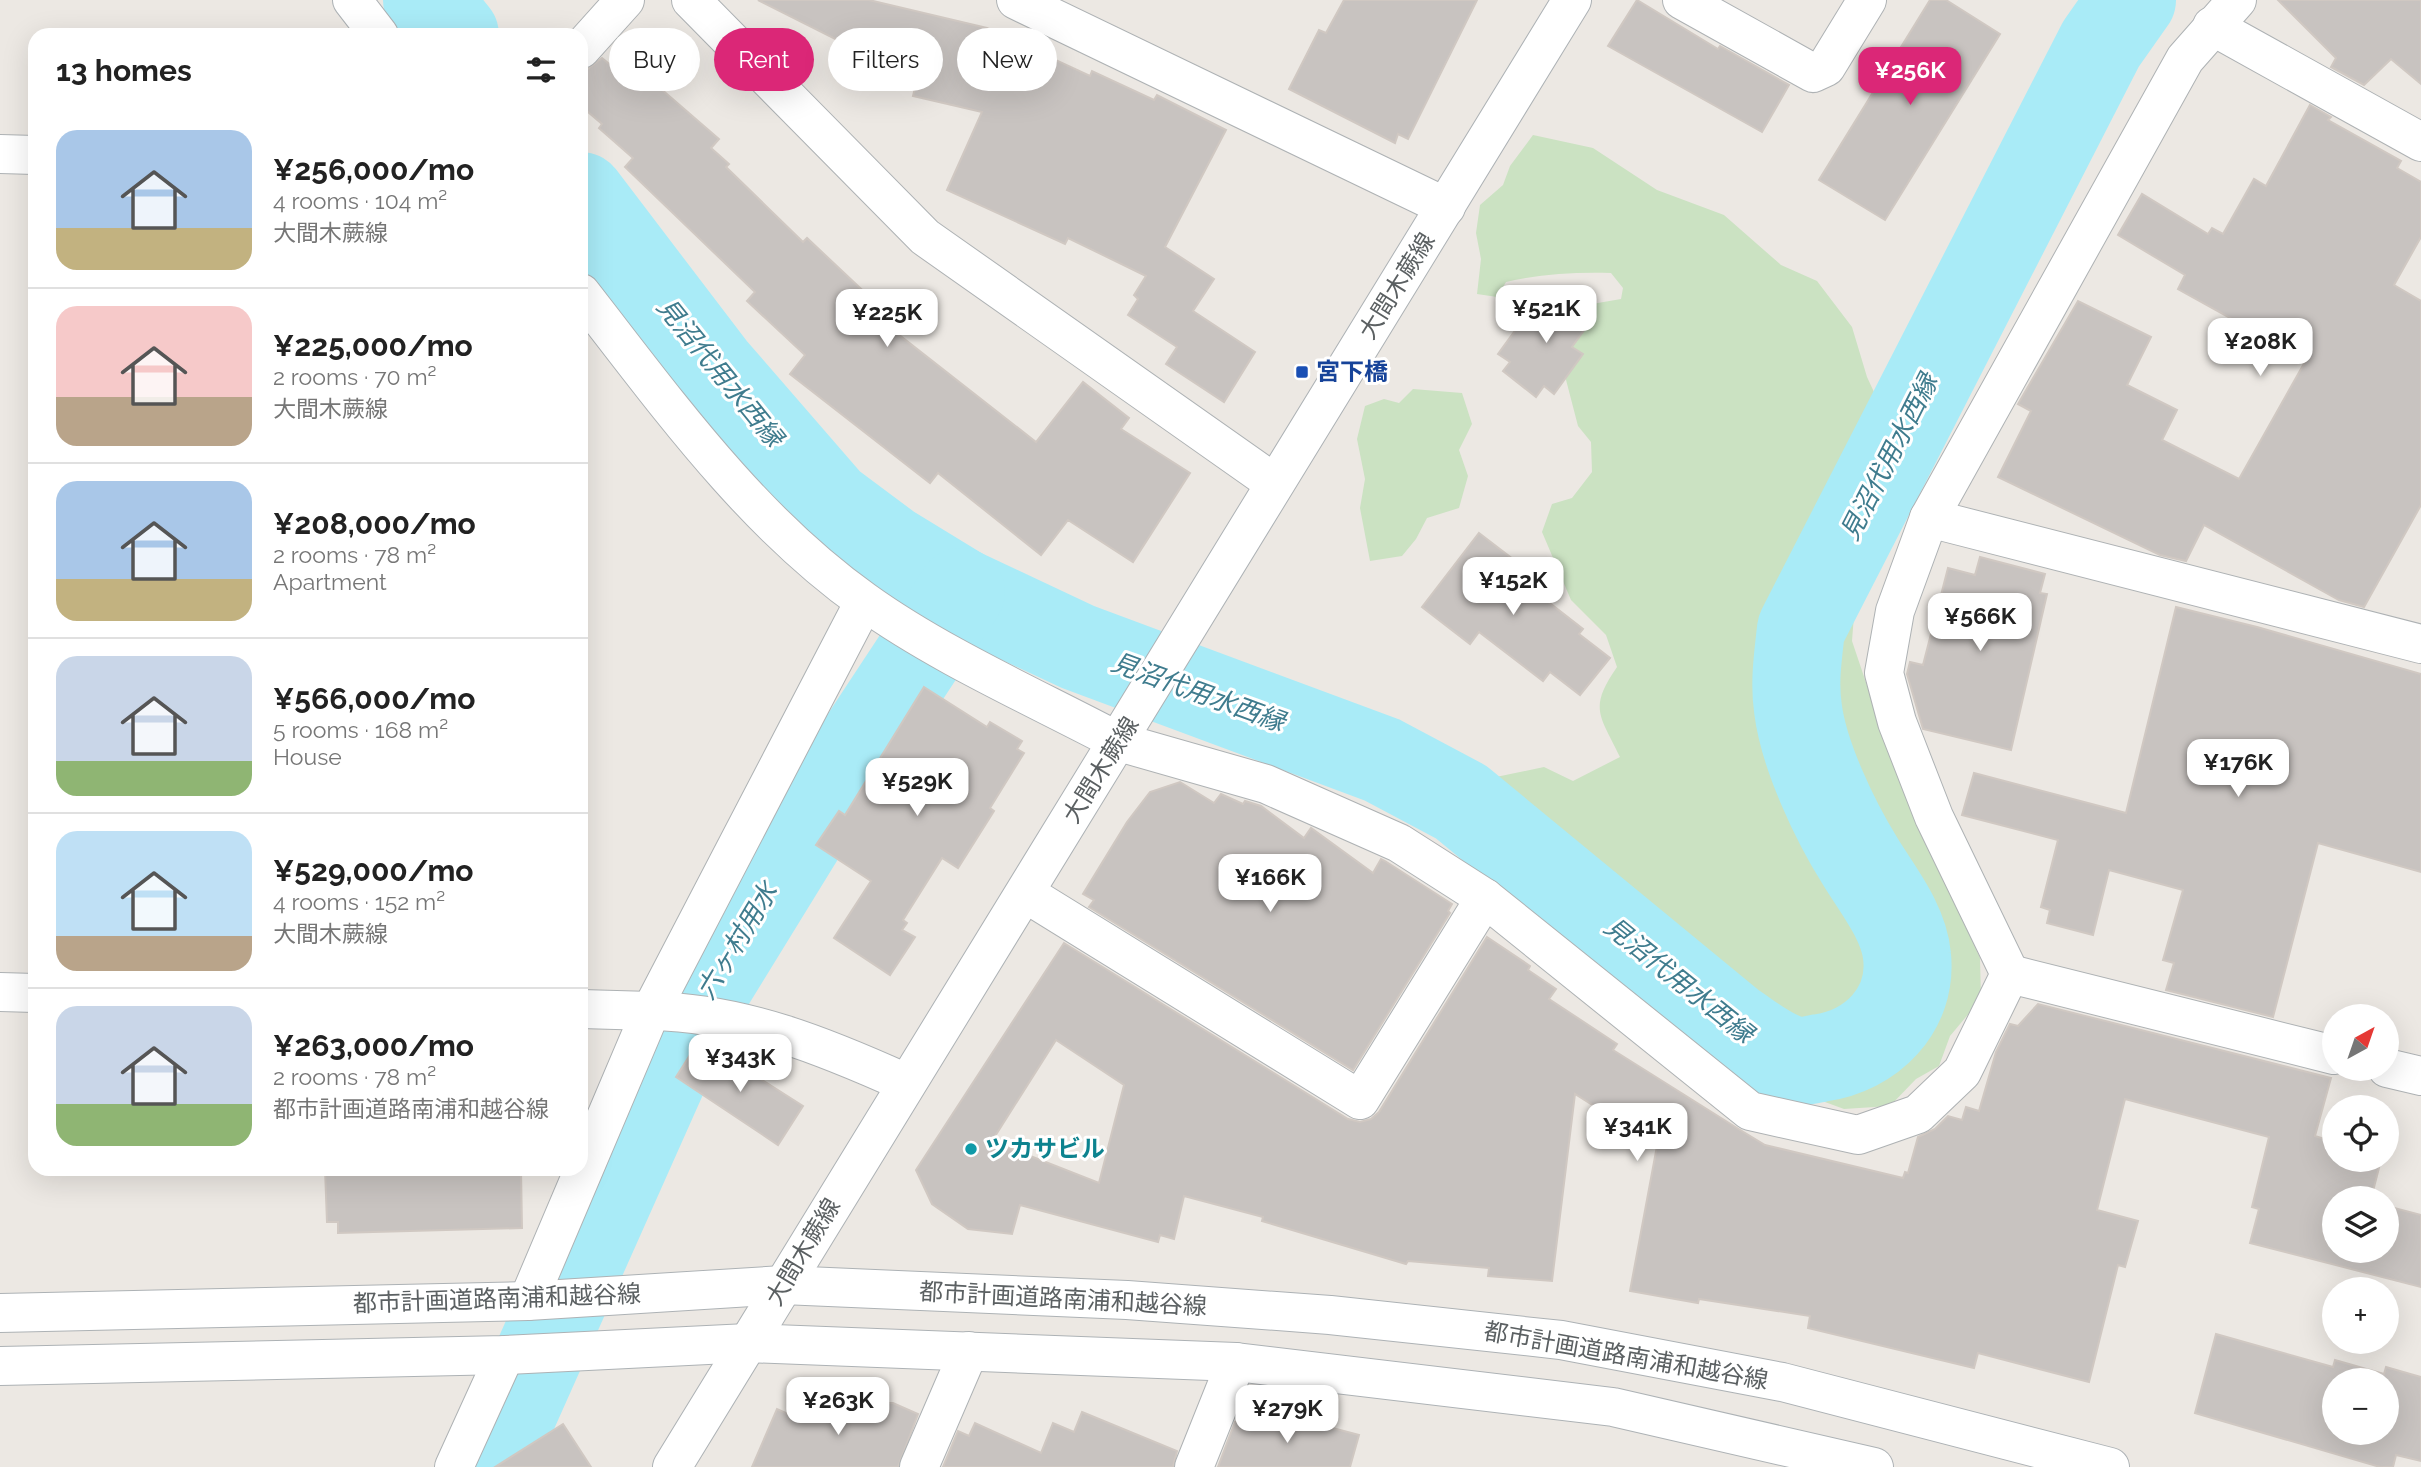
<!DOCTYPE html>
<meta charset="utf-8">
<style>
:root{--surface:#fff;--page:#f2f2f2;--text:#222;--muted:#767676;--line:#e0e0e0;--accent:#db2777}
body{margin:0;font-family:Raleway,"Noto Sans JP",sans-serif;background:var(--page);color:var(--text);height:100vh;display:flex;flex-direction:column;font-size:26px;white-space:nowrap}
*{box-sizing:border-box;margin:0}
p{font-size:23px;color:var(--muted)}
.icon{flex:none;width:38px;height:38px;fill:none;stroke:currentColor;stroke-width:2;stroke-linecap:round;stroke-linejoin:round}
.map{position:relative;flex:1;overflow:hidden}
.panel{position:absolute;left:28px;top:28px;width:560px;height:1148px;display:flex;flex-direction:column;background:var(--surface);border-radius:21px;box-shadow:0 7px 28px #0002}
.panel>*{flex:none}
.guide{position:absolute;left:609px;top:28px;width:665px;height:63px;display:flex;gap:14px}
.needle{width:46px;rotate:40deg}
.buttons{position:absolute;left:2322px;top:1004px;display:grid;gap:14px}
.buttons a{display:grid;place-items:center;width:77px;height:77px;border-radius:50%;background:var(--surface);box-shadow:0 7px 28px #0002;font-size:35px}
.price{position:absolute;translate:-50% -60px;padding:0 16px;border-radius:14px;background:#fff;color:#222;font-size:23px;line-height:46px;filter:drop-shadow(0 2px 4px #0008)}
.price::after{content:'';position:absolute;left:50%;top:42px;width:21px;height:16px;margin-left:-10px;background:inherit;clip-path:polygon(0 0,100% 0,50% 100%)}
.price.active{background:var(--accent);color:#fff}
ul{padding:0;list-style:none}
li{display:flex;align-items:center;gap:21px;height:175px;padding:0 28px}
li+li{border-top:2px solid var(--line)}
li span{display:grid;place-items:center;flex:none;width:196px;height:140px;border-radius:21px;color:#555}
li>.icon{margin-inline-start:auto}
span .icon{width:84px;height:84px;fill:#fffc;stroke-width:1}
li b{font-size:30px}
h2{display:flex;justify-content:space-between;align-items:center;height:84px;padding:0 28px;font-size:30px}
.pill{padding:0 24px;border-radius:32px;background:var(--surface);box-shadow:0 7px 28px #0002;font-size:24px;line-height:63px}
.pill.active{background:var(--accent);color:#fff}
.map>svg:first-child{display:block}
</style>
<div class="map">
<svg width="2421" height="1467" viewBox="0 0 2421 1467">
<rect width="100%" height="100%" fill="#ece8e3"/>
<g fill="#cbe2c2">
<path d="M 1533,135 L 1593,148 L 1657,190 L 1724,215 L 1781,265 L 1817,281 L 1852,327 L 1867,377 L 1881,407 L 1911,458 L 1904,506 L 1874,540 L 1856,589 L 1852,641 L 1890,754 L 1980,958 L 1981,999 L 1950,1036 L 1939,1066 L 1916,1079 L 1890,1106 L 1844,1109 L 1768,1081 L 1718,1041 L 1679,1004 L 1540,902 L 1486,843 L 1456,825 L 1446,808 L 1459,775 L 1496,777 L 1544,767 L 1573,781 L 1620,757 C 1600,715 1588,709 1617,667 L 1606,635 L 1571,600 L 1542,532 L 1552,504 L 1572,498 L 1592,472 L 1591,442 L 1578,426 L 1558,349 L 1592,304 L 1621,299 L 1623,288 L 1611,273 C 1575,272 1540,274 1506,282 L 1497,297 L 1477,294 L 1481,259 L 1476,233 L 1480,205 L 1503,185 L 1510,166 Z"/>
<path d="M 1413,389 L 1462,393 L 1472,424 L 1459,450 L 1468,476 L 1459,508 L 1427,518 L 1416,539 L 1402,556 L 1370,561 L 1360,508 L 1365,479 L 1357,439 L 1365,406 L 1384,399 L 1399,403 Z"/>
</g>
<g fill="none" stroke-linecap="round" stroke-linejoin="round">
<g stroke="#a9ebf7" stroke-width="88">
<path d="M 427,0 L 455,35"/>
<path d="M 581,196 L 712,368 L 830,504 L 889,548 L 961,592 L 1078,647 L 1382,760 L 1461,802 L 1733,1026 C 1753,1039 1775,1058 1799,1061 C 1805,1062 1814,1059 1820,1058 C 1871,1051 1913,1010 1907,956 C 1904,922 1877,889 1860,861 C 1835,821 1804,756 1798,709 C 1794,682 1798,656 1801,629 L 2101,44 L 2132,0"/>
<path d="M 489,1467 L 672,1056 L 709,985 L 808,824 L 961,592"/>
</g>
</g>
<g fill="#c8c3c0" stroke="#d0c8c2" stroke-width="2" fill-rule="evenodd">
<path d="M 758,0 L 869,0 L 987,28 L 1090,76 L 1092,71 L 1154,100 L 1157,95 L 1226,130 L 1165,247 L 1214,279 L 1193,311 L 1255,352 L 1224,402 L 1166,364 L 1177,347 L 1128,315 L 1138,299 L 1134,295 L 1146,276 L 1068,238 L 1065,244 L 947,190 L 982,112 L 913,96 L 917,80 Z"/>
<path d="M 1344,0 L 1477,0 L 1408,139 L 1398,134 L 1395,143 L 1289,89 L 1319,30 L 1326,33 Z"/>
<path d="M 1637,0 L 1718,49 L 1720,46 L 1789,85 L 1762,132 L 1608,46 Z"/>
<path d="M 1930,0 L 1946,0 L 2000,34 L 1885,220 L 1819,180 Z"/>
<path d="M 2278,0 L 2421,0 L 2421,84 L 2391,59 L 2364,85 L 2331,67 L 2336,58 Z"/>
<path d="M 623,56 L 719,139 L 711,148 L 729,164 L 726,167 L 803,242 L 807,238 L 890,316 L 884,323 L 1036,442 L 1083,382 L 1129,418 L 1121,429 L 1190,473 L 1133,562 L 1068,520 L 1041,555 L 938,473 L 930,483 L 790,374 L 805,355 L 747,301 L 755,292 L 625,167 L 633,158 L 599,128 L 602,124 L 581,106 L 581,74 L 602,58 L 613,67 Z"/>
<path d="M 2310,105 L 2331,117 L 2328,120 L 2401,161 L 2397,168 L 2421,182 L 2421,237 L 2394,285 L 2421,301 L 2421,505 L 2364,607 L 2339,600 L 2204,525 L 2186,561 L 2160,555 L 1998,477 L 2031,411 L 2018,404 L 2078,301 L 2151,337 L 2127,385 L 2177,410 L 2162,440 L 2239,479 L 2306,360 L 2178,289 L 2185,275 L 2118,235 L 2142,194 L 2208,234 L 2212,228 L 2223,234 L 2254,179 L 2266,186 Z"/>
<path d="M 1553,289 L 1593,318 L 1572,347 L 1583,354 L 1554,394 L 1544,386 L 1536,397 L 1503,371 L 1510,362 L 1498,354 L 1527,314 L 1533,317 Z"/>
<path d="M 1479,533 L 1526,569 L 1519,579 L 1583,629 L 1579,634 L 1610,658 L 1580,695 L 1550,672 L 1543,681 L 1479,632 L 1470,644 L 1422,607 Z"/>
<path d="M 1980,557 L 2045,574 L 2040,593 L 2047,594 L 2011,750 L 1923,729 L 1907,674 L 1910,662 L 1923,665 L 1948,568 L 1975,575 Z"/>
<path d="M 2176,607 L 2257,627 L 2421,674 L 2421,872 L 2318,843 L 2273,1017 L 2166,990 L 2174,963 L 2163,960 L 2183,890 L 2109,870 L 2093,935 L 2047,923 L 2050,910 L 2041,907 L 2058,840 L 1962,815 L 1974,773 L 2126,813 Z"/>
<path d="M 924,687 L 987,727 L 990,722 L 1022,741 L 1017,749 L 1024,753 L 990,808 L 994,811 L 958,868 L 942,858 L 903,920 L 907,923 L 902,930 L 915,937 L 890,975 L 834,938 L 871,881 L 816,845 L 839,811 L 845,815 Z"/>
<path d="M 1180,782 L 1214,803 L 1221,794 L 1243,804 L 1245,801 L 1261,806 L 1304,838 L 1311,828 L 1373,873 L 1381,859 L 1385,861 L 1452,904 L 1448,911 L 1450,913 L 1353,1070 L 1089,907 L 1094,900 L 1083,894 L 1127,822 L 1150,792 Z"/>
<path d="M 1487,937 L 1530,966 L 1528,970 L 1556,989 L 1549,999 L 1617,1044 L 1613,1050 L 1737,1128 L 1765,1145 L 1903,1178 L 1905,1172 L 1908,1173 L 1918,1137 L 1935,1129 L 1948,1116 L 1962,1120 L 1966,1107 L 1979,1111 L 1996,1052 L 2010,1024 L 2018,1026 L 2038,1004 L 2331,1078 L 2315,1136 L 2334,1142 L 2334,1160 L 2381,1160 L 2371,1199 L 2334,1199 L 2334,1251 L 2387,1251 L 2387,1206 L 2421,1215 L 2421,1287 L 2250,1243 L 2259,1209 L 2252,1207 L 2269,1137 L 2125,1099 L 2097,1210 L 2138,1221 L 2125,1267 L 2118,1265 L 2089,1382 L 1978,1353 L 1974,1368 L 1808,1328 L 1810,1316 L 1699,1299 L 1698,1303 L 1630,1291 L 1657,1146 L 1575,1094 L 1552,1281 L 1488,1276 L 1489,1268 L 1408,1261 L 1406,1264 L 1262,1221 L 1263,1217 L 1184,1196 L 1174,1239 L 1160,1235 L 1158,1242 L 1020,1205 L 1012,1234 L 968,1229 L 932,1204 L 916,1170 L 1064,943 L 1348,1119 L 1360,1122 L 1371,1119 L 1379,1112 ZM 1056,1040 L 1124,1085 L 1099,1183 L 992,1141 Z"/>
<path d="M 697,1044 L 746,1075 L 748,1071 L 803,1106 L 778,1145 L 676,1077 Z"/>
<path d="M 325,1169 L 521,1169 L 522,1228 L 338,1233 L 338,1222 L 327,1222 Z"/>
<path d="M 2216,1334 L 2333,1367 L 2335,1360 L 2384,1374 L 2386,1367 L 2421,1377 L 2421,1461 L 2396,1455 L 2393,1467 L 2380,1467 L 2195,1413 ZM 2334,1381 L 2387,1381 L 2387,1433 L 2334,1433 Z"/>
<path d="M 810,1402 L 893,1403 L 918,1414 L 898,1467 L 752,1467 L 777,1409 L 802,1420 Z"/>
<path d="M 1082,1412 L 1177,1451 L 1173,1467 L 943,1467 L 958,1431 L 969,1436 L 975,1423 L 1041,1453 L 1053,1423 L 1074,1432 Z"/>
<path d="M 1256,1413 L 1304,1426 L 1306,1421 L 1359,1435 L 1350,1467 L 1218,1467 L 1235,1422 Z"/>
<path d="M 563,1424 L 591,1467 L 495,1467 Z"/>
</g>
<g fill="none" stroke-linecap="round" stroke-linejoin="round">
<g stroke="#aeb2b4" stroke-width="40">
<g id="street">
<path d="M 691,0 L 925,237 L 1274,483"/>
<path d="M 1016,0 L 1446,207"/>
<path d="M 1682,0 L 1813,73 L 1826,67 L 1867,0"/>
<path d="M 2212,26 L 2421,142"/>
<path d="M 581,49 L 625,0"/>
<path d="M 0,154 L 35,155"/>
<path d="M 1929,518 L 2421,644"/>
<path d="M 1119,742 L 1266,784 L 1399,843 L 1485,898 L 1750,1111 L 1858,1135 L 1918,1114 L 1962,1072 L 2010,974 L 1934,817 L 1897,722 L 1884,673 L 1895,611 L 1929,518 L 2185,59 L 2237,0"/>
<path d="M 1025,893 L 1360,1100 L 1485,898"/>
<path d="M 2010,974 L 2334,1055"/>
<path d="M 0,992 L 35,993"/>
<path d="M 581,1009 L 651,1011 L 864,602"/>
<path d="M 2387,1068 L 2421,1076"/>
<path d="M 528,1301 L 651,1011 C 743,1013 824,1046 906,1083"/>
<path d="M 454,1467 L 505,1355"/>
<path d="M 919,1467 L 969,1351"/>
<path d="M 1194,1467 L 1236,1362"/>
</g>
</g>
<g stroke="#adb2b5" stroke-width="40">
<g id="secondary">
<path d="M 352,0 L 379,35"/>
<path d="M 581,293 C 666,402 750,520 864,601 C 939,655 1036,698 1119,742"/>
<path d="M 0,1313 L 528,1301 L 783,1285 L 1127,1300 L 1330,1315 L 1561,1340 L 1782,1382 L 2110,1467"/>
<path d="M 0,1366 L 505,1355 L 748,1343 L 1236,1362 L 1613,1407 L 1874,1467"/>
<path d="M 672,1467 L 1572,0"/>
</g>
</g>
<use href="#street" stroke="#fff" stroke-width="38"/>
<use href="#secondary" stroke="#fff" stroke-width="38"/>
</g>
<rect fill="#1a4fb4" stroke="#fff" stroke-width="2.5" x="1295" y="365" width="14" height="14" rx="3.5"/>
<circle fill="#0f9aa8" stroke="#fff" stroke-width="2.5" cx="971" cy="1149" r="7"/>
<g text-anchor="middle" stroke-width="6" stroke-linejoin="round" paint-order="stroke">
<g font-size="24" fill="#5b6062" stroke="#fff">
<text transform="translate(1397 286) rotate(-58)" y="8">大間木蕨線</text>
<text transform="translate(1101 770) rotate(-58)" y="8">大間木蕨線</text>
<text transform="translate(803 1252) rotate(-59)" y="8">大間木蕨線</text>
<text transform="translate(497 1299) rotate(-2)" y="8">都市計画道路南浦和越谷線</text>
<text transform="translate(1063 1299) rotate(3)" y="8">都市計画道路南浦和越谷線</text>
<text transform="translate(1626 1356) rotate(10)" y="8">都市計画道路南浦和越谷線</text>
</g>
<g font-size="24" font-weight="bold" fill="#164399" stroke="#fff" text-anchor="start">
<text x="1316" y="380">宮下橋</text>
</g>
<g font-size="24" font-weight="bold" fill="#0d838f" stroke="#fff" text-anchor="start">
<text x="985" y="1157">ツカサビル</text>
</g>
<g font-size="26" font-style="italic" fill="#3f7c8e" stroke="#fff">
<text transform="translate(720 372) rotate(51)" y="9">見沼代用水西縁</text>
<text transform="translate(1889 457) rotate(-63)" y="9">見沼代用水西縁</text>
<text transform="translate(1198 692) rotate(20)" y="9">見沼代用水西縁</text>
<text transform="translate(737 941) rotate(-59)" y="9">六ヶ村用水</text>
<text transform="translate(1679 980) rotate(39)" y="9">見沼代用水西縁</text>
</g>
</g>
</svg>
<div class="buttons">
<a><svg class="needle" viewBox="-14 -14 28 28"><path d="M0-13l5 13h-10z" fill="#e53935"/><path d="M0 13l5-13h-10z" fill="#767676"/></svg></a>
<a><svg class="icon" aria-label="locate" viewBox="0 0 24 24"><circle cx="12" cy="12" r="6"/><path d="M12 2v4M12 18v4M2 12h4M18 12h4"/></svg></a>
<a><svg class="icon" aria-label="layers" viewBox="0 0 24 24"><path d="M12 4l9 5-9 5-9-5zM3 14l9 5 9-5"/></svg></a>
<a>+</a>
<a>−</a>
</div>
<b class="price active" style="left:1910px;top:107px">¥256K</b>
<b class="price" style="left:1546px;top:345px">¥521K</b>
<b class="price" style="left:887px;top:349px">¥225K</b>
<b class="price" style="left:2260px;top:378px">¥208K</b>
<b class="price" style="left:1513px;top:617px">¥152K</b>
<b class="price" style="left:1980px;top:653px">¥566K</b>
<b class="price" style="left:2238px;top:799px">¥176K</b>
<b class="price" style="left:917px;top:818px">¥529K</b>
<b class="price" style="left:1270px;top:914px">¥166K</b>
<b class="price" style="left:740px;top:1094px">¥343K</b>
<b class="price" style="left:1637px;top:1163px">¥341K</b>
<b class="price" style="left:838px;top:1437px">¥263K</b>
<b class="price" style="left:1287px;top:1445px">¥279K</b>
<div class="guide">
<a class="pill">Buy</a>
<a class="pill active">Rent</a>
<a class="pill">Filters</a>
<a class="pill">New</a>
</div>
<section class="panel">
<h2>13 homes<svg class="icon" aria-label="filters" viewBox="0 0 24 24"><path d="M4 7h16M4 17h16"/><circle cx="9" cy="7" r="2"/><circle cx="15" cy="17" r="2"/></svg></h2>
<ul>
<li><span style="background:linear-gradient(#a9c7e8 70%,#c2b280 0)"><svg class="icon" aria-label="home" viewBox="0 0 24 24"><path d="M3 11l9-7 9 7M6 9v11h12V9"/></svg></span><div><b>¥256,000/mo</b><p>4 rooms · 104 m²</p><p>大間木蕨線</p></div></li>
<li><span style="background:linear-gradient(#f6c9c9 65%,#b9a48a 0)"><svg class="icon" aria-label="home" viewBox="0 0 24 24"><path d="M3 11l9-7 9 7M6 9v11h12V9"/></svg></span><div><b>¥225,000/mo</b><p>2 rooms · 70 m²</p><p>大間木蕨線</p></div></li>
<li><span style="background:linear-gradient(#a9c7e8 70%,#c2b280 0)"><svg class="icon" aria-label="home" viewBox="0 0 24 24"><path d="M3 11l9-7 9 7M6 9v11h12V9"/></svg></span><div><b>¥208,000/mo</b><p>2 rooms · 78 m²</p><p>Apartment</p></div></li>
<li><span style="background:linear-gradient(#c9d6e8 75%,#8fb573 0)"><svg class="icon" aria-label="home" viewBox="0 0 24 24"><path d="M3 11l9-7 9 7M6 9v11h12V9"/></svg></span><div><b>¥566,000/mo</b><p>5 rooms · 168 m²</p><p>House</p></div></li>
<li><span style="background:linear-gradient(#bfe0f5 75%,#b9a48a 0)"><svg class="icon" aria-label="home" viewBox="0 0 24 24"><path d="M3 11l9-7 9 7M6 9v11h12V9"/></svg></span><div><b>¥529,000/mo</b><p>4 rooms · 152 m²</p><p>大間木蕨線</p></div></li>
<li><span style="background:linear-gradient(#c9d6e8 70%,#8fb573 0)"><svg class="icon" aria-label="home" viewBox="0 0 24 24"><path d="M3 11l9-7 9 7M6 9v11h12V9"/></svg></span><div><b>¥263,000/mo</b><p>2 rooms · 78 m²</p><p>都市計画道路南浦和越谷線</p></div></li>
</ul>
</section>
</div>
